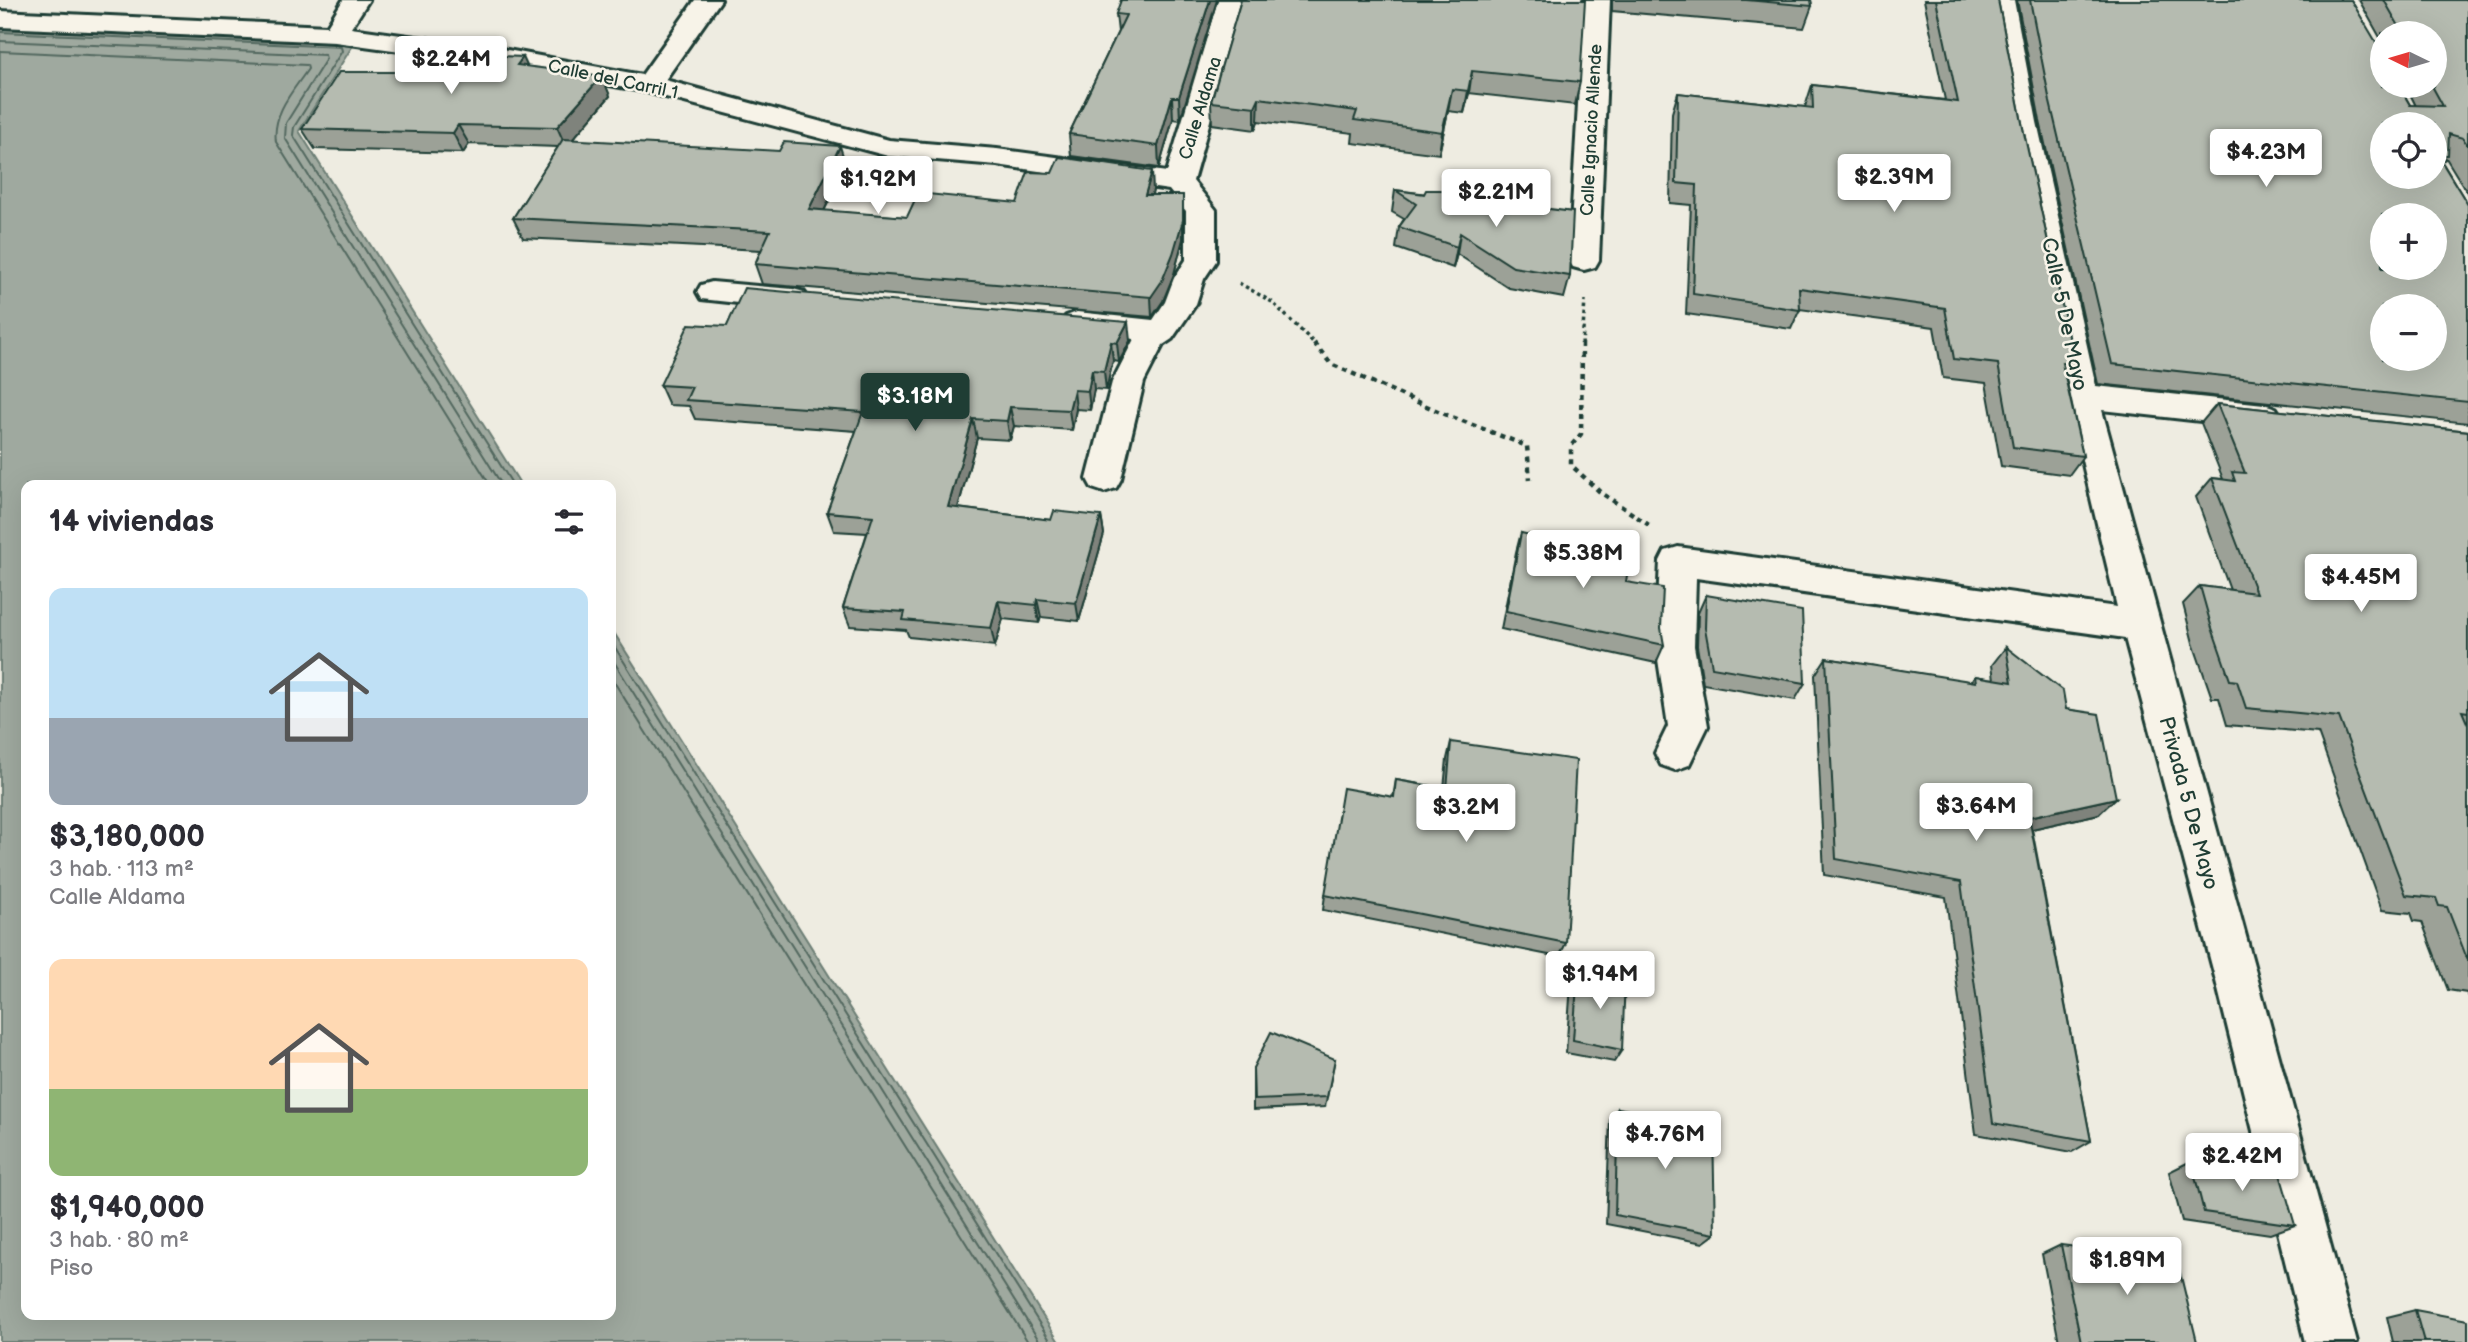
<!DOCTYPE html>
<html lang="es">
<meta charset="utf-8">
<style>
:root{--surface:#fff;--page:#f7f7f7;--text:#2b2b33;--muted:#7c7c81;--accent:#1f3d34}
body{margin:0;font-family:"Balsamiq Sans",sans-serif;background:var(--page);color:var(--text);height:100vh;display:flex;flex-direction:column;font-size:26px;white-space:nowrap}
*{box-sizing:border-box;margin:0}
p{font-size:23px;color:var(--muted)}
.icon{flex:none;width:38px;height:38px;fill:none;stroke:currentColor;stroke-width:2;stroke-linecap:round;stroke-linejoin:round}
.map{position:relative;flex:1;overflow:hidden}
.details{position:absolute;left:21px;top:480px;width:595px;height:840px;display:flex;flex-direction:column;background:var(--surface);border-radius:14px;box-shadow:0 7px 28px #0002}
.details>*{flex:none}
.needle{width:46px;rotate:275deg}
.tools{position:absolute;left:2370px;top:21px;display:grid;gap:14px}
.tools a{display:grid;place-items:center;width:77px;height:77px;border-radius:50%;background:var(--surface);box-shadow:0 7px 28px #0002;font-size:35px}
.price{position:absolute;translate:-50% -60px;padding:0 16px;border-radius:7px;background:#fff;color:#222;font-size:23px;line-height:46px;filter:drop-shadow(0 2px 4px #0008)}
.price::after{content:'';position:absolute;left:50%;top:42px;width:21px;height:16px;margin-left:-10px;background:inherit;clip-path:polygon(0 0,100% 0,50% 100%)}
.price.selected{background:var(--accent);color:#fff}
ul{padding:0;list-style:none}
li{display:grid;align-content:center;gap:14px;height:371px;padding:0 28px}
li span{display:grid;place-items:center;height:217px;border-radius:14px;color:#555}
li>.icon{margin-inline-start:auto}
span .icon{width:126px;height:126px;fill:#fffc;stroke-width:1}
li b{font-size:30px}
h2{display:flex;justify-content:space-between;align-items:center;height:84px;padding:0 28px;font-size:30px}
.map>svg:first-child{display:block}
</style>
<div class="map">
<svg width="2468" height="1342" viewBox="0 0 2468 1342">
<rect width="100%" height="100%" fill="#eeece1"/>
<filter id="ink" filterUnits="userSpaceOnUse"><feTurbulence type="fractalNoise" baseFrequency=".0143" numOctaves="2"/><feDisplacementMap in="SourceGraphic" scale="14" xChannelSelector="R" yChannelSelector="G"/><feConvolveMatrix kernelMatrix="1 2 1 2 8 2 1 2 1" color-interpolation-filters="sRGB"/></filter>
<g filter="url(#ink)">
<path fill="#9fa99f" stroke="#6c7e74" stroke-width="2" d="M 0,25 L 357,39 L 299,131 L 521,485 L 26,485 L 26,1314 L 611,1314 L 611,628 L 1059,1342 L 0,1342 Z"/>
<g fill="none" stroke-linecap="round" stroke-linejoin="round">
<g stroke="#52685f" stroke-width="2">
<path d="M 0,32 L 341,47 L 342,51 L 294,127 L 293,135 L 513,485"/>
<path d="M 0,41 L 325,55 L 326,59 L 286,123 L 285,138 L 502,485"/>
<path d="M 0,51 L 307,65 L 308,69 C 293,91 272,113 276,142 L 490,485"/>
<path d="M 611,641 L 1051,1342"/>
<path d="M 611,657 L 1040,1342"/>
<path d="M 611,677 L 1028,1342"/>
</g>
<g stroke="#1f3d34" stroke-width="6">
<g id="minor">
<path d="M 343,0 L 369,0 L 351,28 L 502,49 L 642,75 L 695,0 L 721,0 L 665,80 L 889,140 L 997,149 L 1167,172 L 1218,0 L 1244,0 L 1193,181 L 1216,210 L 1216,261 L 1204,279 L 1196,304 L 1172,339 L 1163,345 L 1144,382 L 1121,479 L 1116,488 L 1104,492 L 1092,488 L 1087,479 L 1112,382 L 1134,339 L 1066,330 L 1061,323 L 1066,316 L 1077,312 L 1153,320 L 1165,302 L 1174,278 L 1186,260 L 1186,211 L 1169,190 L 997,165 L 888,156 L 647,92 L 502,65 L 335,42 L 0,27 L 0,11 L 327,26 Z"/>
<path d="M 1584,0 L 1610,0 L 1599,260 L 1595,267 L 1584,270 L 1573,267 L 1569,260 Z"/>
<path d="M 1988,0 L 2014,0 L 2037,122 L 2096,386 L 2264,404 L 2276,408 L 2281,416 L 2276,424 L 2264,428 L 2102,410 L 2357,1342 L 2305,1342 L 2216,981 L 2125,638 L 1696,578 L 1694,646 L 1708,726 L 1689,765 L 1675,770 L 1661,765 L 1655,753 L 1668,726 L 1656,646 L 1660,561 L 1665,551 L 1678,547 L 2117,607 C 2068,406 2023,204 1988,0 Z"/>
<path d="M 712,282 L 793,289 L 804,292 L 809,299 L 804,306 L 793,309 L 701,299 L 697,292 L 701,285 Z"/>
</g>
</g>
<g stroke="#1f3d34" stroke-width="3.5" stroke-dasharray="3.5 3.5" stroke-linecap="butt">
<path d="M 1239,283 L 1272,302 L 1316,345"/>
<path d="M 1582,345 L 1585,300"/>
</g>
<g stroke="#1f3d34" stroke-width="4.5" stroke-dasharray="5 5" stroke-linecap="butt">
<path d="M 1314,343 L 1331,364 L 1447,415 L 1527,446 L 1530,480"/>
<path d="M 1582,343 L 1581,434 L 1571,446 L 1571,465 L 1600,492 L 1649,525"/>
</g>
<use href="#minor" fill="#f7f3e8" fill-rule="evenodd"/>
</g>
<g fill="#9ca197" stroke="#1f3d34" stroke-width="2">
<path d="M 1217,0 L 1180,120 L 1173,119 L 1159,168 L 1071,156 L 1069,134 L 1118,32 L 1116,14 Z"/>
<path d="M 1241,0 L 1580,82 L 1575,105 L 1469,93 L 1464,113 L 1448,111 L 1439,154 L 1352,143 L 1353,133 L 1258,121 L 1255,130 L 1212,124 L 1211,102 Z"/>
<path d="M 1612,0 L 1811,0 L 1812,6 L 1804,28 L 1612,11 Z"/>
<path d="M 1924,0 L 1998,0 L 2024,133 L 2075,364 L 2066,378 L 2083,456 L 2069,475 L 2001,466 L 1986,383 L 1943,378 L 1934,327 L 1800,309 L 1791,329 L 1686,314 L 1691,205 L 1670,203 L 1672,113 L 1678,93 L 1805,107 L 1812,85 L 1945,100 Z"/>
<path d="M 2017,0 L 2351,0 L 2410,105 L 2416,106 L 2406,86 L 2434,86 L 2434,33 L 2382,33 L 2382,41 L 2359,0 L 2468,0 L 2468,194 L 2446,158 L 2442,162 L 2468,205 L 2468,423 L 2098,384 L 2040,121 Z"/>
<path d="M 528,67 L 602,76 L 610,96 L 572,140 L 846,166 L 824,211 L 907,217 L 1017,203 L 1153,190 L 1152,195 L 1183,195 L 1183,239 L 1174,274 L 1163,301 L 1152,317 L 762,284 L 755,264 L 761,250 L 523,238 L 513,218 L 558,147 L 469,144 L 463,153 L 315,149 L 302,129 L 415,72 Z"/>
<path d="M 1395,190 L 1470,199 L 1570,276 L 1564,298 L 1509,288 L 1457,254 L 1453,268 L 1396,248 L 1399,227 L 1404,219 L 1392,212 Z"/>
<path d="M 727,326 L 1130,341 L 1119,362 L 1113,361 L 1106,390 L 1094,389 L 1090,410 L 1076,409 L 1072,430 L 1014,426 L 1010,440 L 977,438 L 958,508 L 1051,520 L 1101,516 L 1104,534 L 1079,621 L 1041,617 L 1039,623 L 1003,619 L 995,646 L 909,637 L 906,630 L 850,626 L 843,608 L 867,533 L 834,531 L 827,512 L 856,431 L 695,419 L 689,406 L 669,405 L 660,385 Z"/>
<path d="M 2217,404 L 2468,431 L 2468,996 L 2467,993 L 2448,990 L 2422,922 L 2414,921 L 2411,913 L 2382,910 L 2318,733 L 2227,725 L 2219,698 L 2212,698 L 2193,643 L 2183,604 L 2200,586 L 2230,590 L 2196,497 L 2212,478 L 2223,479 L 2201,423 Z"/>
<path d="M 1521,533 L 1626,582 L 1664,645 L 1656,663 L 1501,629 L 1516,552 Z"/>
<path d="M 1706,595 L 1805,683 L 1795,700 L 1703,684 L 1697,646 L 1698,613 Z"/>
<path d="M 2006,647 L 2066,709 L 2099,814 L 2032,829 L 2091,1141 L 2072,1152 L 1976,1134 L 1946,897 L 1824,875 L 1815,675 L 1826,658 L 1971,682 L 1975,676 L 1994,679 L 1992,665 Z"/>
<path d="M 1451,742 L 1566,943 L 1559,957 L 1323,910 L 1325,895 L 1393,797 L 1396,780 L 1444,788 L 1447,759 Z"/>
<path d="M 1578,971 L 1622,1050 L 1614,1062 L 1566,1053 L 1571,984 Z"/>
<path d="M 1335,1059 L 1325,1107 L 1253,1110 L 1253,1068 Z"/>
<path d="M 1618,1108 L 1715,1234 L 1703,1243 L 1606,1224 L 1610,1120 Z"/>
<path d="M 2191,1161 L 2295,1225 L 2270,1234 L 2182,1221 L 2169,1172 Z"/>
<path d="M 2061,1245 L 2197,1342 L 2059,1342 L 2042,1254 Z"/>
<path d="M 2415,1310 L 2468,1342 L 2393,1342 L 2387,1317 Z"/>
</g>
<g fill="#7f837b" stroke="#1f3d34" stroke-width="2">
<path d="M 1210,0 L 1217,0 L 1180,120 L 1179,97 Z"/>
<path d="M 523,57 L 532,77 L 517,65 Z"/>
<path d="M 1472,71 L 1469,93 L 1464,113 L 1468,91 Z"/>
<path d="M 602,76 L 610,96 L 566,147 L 557,127 Z"/>
<path d="M 1452,89 L 1448,111 L 1439,154 L 1442,132 Z"/>
<path d="M 1172,97 L 1173,119 L 1159,168 L 1158,146 Z"/>
<path d="M 1259,98 L 1258,121 L 1255,130 L 1255,107 Z"/>
<path d="M 458,125 L 469,144 L 463,153 L 453,133 Z"/>
<path d="M 840,146 L 846,166 L 815,229 L 809,209 Z"/>
<path d="M 1152,171 L 1153,190 L 1146,215 L 1145,195 Z"/>
<path d="M 1183,195 L 1183,239 L 1174,274 L 1163,301 L 1152,317 L 1151,297 Z"/>
<path d="M 1460,233 L 1457,254 L 1453,268 L 1457,247 Z"/>
<path d="M 1128,322 L 1130,341 L 1119,362 L 1117,343 Z"/>
<path d="M 1111,342 L 1113,361 L 1106,390 L 1104,371 Z"/>
<path d="M 1092,370 L 1094,389 L 1090,410 L 1088,391 Z"/>
<path d="M 1074,390 L 1076,409 L 1072,430 L 1069,410 Z"/>
<path d="M 1010,407 L 1014,426 L 1010,440 L 1007,421 Z"/>
<path d="M 973,419 L 977,438 L 953,526 L 948,507 Z"/>
<path d="M 1101,516 L 1104,534 L 1079,621 L 1076,603 Z"/>
<path d="M 1037,599 L 1041,617 L 1039,623 L 1036,605 Z"/>
<path d="M 998,601 L 1003,619 L 995,646 L 991,628 Z"/>
<path d="M 2116,798 L 2099,814 L 2014,833 L 2029,817 Z"/>
</g>
<g fill="#b5bbb0" stroke="#1f3d34" stroke-width="2" fill-rule="evenodd">
<path d="M 1121,0 L 1210,0 L 1179,97 L 1172,97 L 1158,146 L 1069,134 L 1126,15 L 1116,14 Z"/>
<path d="M 1241,0 L 1585,0 L 1580,82 L 1472,71 L 1468,91 L 1452,89 L 1442,132 L 1354,120 L 1357,111 L 1259,98 L 1255,107 L 1211,102 Z"/>
<path d="M 1746,0 L 1811,0 L 1812,6 Z"/>
<path d="M 1936,0 L 1998,0 L 2024,133 L 2075,364 L 2062,363 L 2083,456 L 2013,447 L 1998,364 L 1954,359 L 1945,308 L 1799,288 L 1800,310 L 1693,294 L 1697,185 L 1676,183 L 1678,93 L 1813,108 L 1812,85 L 1958,102 Z"/>
<path d="M 2030,0 L 2351,0 L 2382,52 L 2382,86 L 2399,86 L 2410,105 L 2443,106 L 2432,86 L 2434,86 L 2434,33 L 2399,33 L 2399,26 L 2384,0 L 2468,0 L 2468,146 L 2463,138 L 2449,134 L 2448,155 L 2441,155 L 2440,159 L 2468,205 L 2468,402 L 2112,364 L 2050,102 ZM 2382,124 L 2434,124 L 2434,177 L 2382,177 ZM 2382,215 L 2434,215 L 2434,268 L 2382,268 ZM 2382,306 L 2434,306 L 2434,359 L 2382,359 Z"/>
<path d="M 429,53 L 523,57 L 517,65 L 602,76 L 557,127 L 458,125 L 453,133 L 302,129 L 339,72 L 415,72 Z"/>
<path d="M 563,139 L 779,151 L 784,142 L 840,146 L 809,209 L 907,217 L 918,193 L 1017,203 L 1028,172 L 1052,173 L 1059,157 L 1152,171 L 1145,195 L 1183,195 L 1183,220 L 1173,254 L 1162,281 L 1151,297 L 755,264 L 770,231 L 513,218 Z"/>
<path d="M 1395,190 L 1424,194 L 1426,190 L 1440,190 L 1471,194 L 1469,199 L 1573,212 L 1570,276 L 1513,267 L 1460,233 L 1457,247 L 1399,227 L 1416,204 Z"/>
<path d="M 744,288 L 1128,322 L 1117,343 L 1111,342 L 1104,371 L 1092,370 L 1088,391 L 1074,390 L 1069,410 L 1010,407 L 1007,421 L 973,419 L 948,507 L 1051,520 L 1054,511 L 1101,516 L 1076,603 L 1037,599 L 1036,605 L 998,601 L 991,628 L 903,620 L 905,612 L 843,608 L 873,516 L 827,512 L 863,412 L 686,400 L 692,387 L 660,385 L 689,324 L 727,326 Z"/>
<path d="M 2217,404 L 2468,431 L 2468,712 L 2462,711 L 2468,725 L 2468,961 L 2447,907 L 2439,906 L 2436,898 L 2406,895 L 2339,717 L 2246,708 L 2237,681 L 2230,680 L 2211,625 L 2200,586 L 2256,593 L 2212,478 L 2235,481 L 2232,472 L 2245,473 Z"/>
<path d="M 1521,533 L 1630,556 L 1626,582 L 1663,588 L 1661,628 L 1664,645 L 1506,611 Z"/>
<path d="M 1706,595 L 1802,611 L 1805,683 L 1712,667 L 1705,628 Z"/>
<path d="M 2006,647 L 2063,691 L 2066,709 L 2099,714 L 2116,798 L 2029,817 L 2091,1141 L 1993,1123 L 1961,882 L 1836,859 L 1826,658 L 1976,682 L 1975,676 L 2012,682 Z"/>
<path d="M 1451,742 L 1576,760 L 1566,943 L 1325,895 L 1343,788 L 1394,797 L 1396,780 L 1447,789 Z"/>
<path d="M 1578,971 L 1625,980 L 1622,1050 L 1573,1040 Z"/>
<path d="M 1271,1032 L 1335,1059 L 1327,1097 L 1254,1100 L 1253,1068 Z"/>
<path d="M 1618,1108 L 1713,1126 L 1715,1234 L 1615,1215 Z"/>
<path d="M 2191,1161 L 2280,1174 L 2295,1225 L 2204,1212 Z"/>
<path d="M 2061,1245 L 2177,1260 L 2197,1342 L 2081,1342 Z"/>
<path d="M 2415,1310 L 2468,1320 L 2468,1342 L 2424,1342 Z"/>
</g>
</g>
<g text-anchor="middle" stroke-width="5" stroke-linejoin="round" paint-order="stroke">
<g font-size="18" fill="#1f3d34" stroke="#f7f3e8">
<text transform="translate(613 79) rotate(12)" y="6">Calle del Carril 1</text>
<text transform="translate(1200 108) rotate(-73)" y="6">Calle Aldama</text>
<text transform="translate(1591 130) rotate(-87)" y="6">Calle Ignacio Allende</text>
</g>
<g font-size="21" fill="#1f3d34" stroke="#f7f3e8">
<text transform="translate(2065 314) rotate(78)" y="7">Calle 5 De Mayo</text>
<text transform="translate(2189 803) rotate(75)" y="7">Privada 5 De Mayo</text>
</g>
</g>
</svg>
<div class="tools">
<a><svg class="needle" viewBox="-14 -14 28 28"><path d="M0-13l5 13h-10z" fill="#e53935"/><path d="M0 13l5-13h-10z" fill="#7c7c81"/></svg></a>
<a><svg class="icon" aria-label="locate" viewBox="0 0 24 24"><circle cx="12" cy="12" r="6"/><path d="M12 2v4M12 18v4M2 12h4M18 12h4"/></svg></a>
<a>+</a>
<a>−</a>
</div>
<b class="price" style="left:451px;top:96px">$2.24M</b>
<b class="price" style="left:2266px;top:189px">$4.23M</b>
<b class="price" style="left:1894px;top:214px">$2.39M</b>
<b class="price" style="left:878px;top:216px">$1.92M</b>
<b class="price" style="left:1496px;top:229px">$2.21M</b>
<b class="price selected" style="left:915px;top:433px">$3.18M</b>
<b class="price" style="left:1583px;top:590px">$5.38M</b>
<b class="price" style="left:2361px;top:614px">$4.45M</b>
<b class="price" style="left:1976px;top:843px">$3.64M</b>
<b class="price" style="left:1466px;top:844px">$3.2M</b>
<b class="price" style="left:1600px;top:1011px">$1.94M</b>
<b class="price" style="left:1665px;top:1171px">$4.76M</b>
<b class="price" style="left:2242px;top:1193px">$2.42M</b>
<b class="price" style="left:2127px;top:1297px">$1.89M</b>
<section class="details">
<h2>14 viviendas<svg class="icon" aria-label="filters" viewBox="0 0 24 24"><path d="M4 7h16M4 17h16"/><circle cx="9" cy="7" r="2"/><circle cx="15" cy="17" r="2"/></svg></h2>
<ul>
<li><span style="background:linear-gradient(#bfe0f5 60%,#9aa5b1 0)"><svg class="icon" aria-label="home" viewBox="0 0 24 24"><path d="M3 11l9-7 9 7M6 9v11h12V9"/></svg></span><div><b>$3,180,000</b><p>3 hab. · 113 m²</p><p>Calle Aldama</p></div></li>
<li><span style="background:linear-gradient(#ffd9b3 60%,#8fb573 0)"><svg class="icon" aria-label="home" viewBox="0 0 24 24"><path d="M3 11l9-7 9 7M6 9v11h12V9"/></svg></span><div><b>$1,940,000</b><p>3 hab. · 80 m²</p><p>Piso</p></div></li>
</ul>
</section>
</div>
